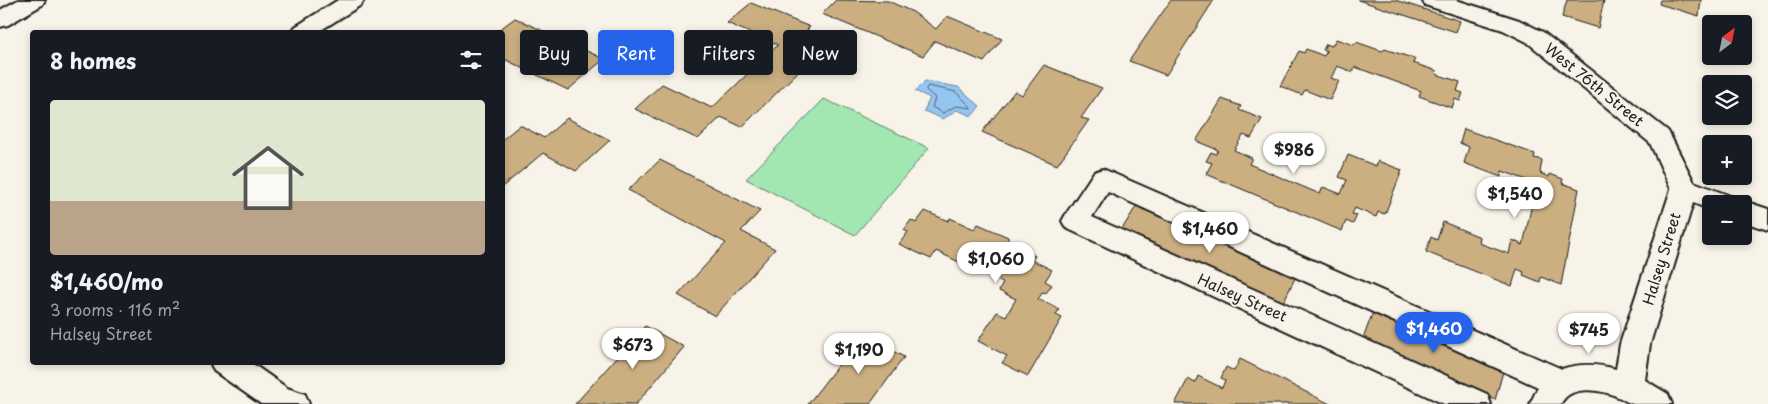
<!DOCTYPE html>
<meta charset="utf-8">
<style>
:root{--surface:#171b24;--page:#242831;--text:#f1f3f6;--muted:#9ea1a6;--line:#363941;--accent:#2563eb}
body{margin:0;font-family:"Playpen Sans",sans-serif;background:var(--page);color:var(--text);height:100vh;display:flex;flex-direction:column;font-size:19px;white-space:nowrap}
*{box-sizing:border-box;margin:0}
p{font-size:16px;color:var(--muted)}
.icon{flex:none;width:28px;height:28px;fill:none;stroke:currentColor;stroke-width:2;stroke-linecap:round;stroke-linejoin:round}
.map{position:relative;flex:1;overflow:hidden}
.panel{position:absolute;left:30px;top:30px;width:475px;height:335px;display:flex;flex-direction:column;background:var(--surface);border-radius:5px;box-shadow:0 2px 8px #0003}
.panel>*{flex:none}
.top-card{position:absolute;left:520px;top:30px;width:475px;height:45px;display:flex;gap:10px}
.needle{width:32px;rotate:32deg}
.fabs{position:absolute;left:1702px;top:15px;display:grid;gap:10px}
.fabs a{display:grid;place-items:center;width:50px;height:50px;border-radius:5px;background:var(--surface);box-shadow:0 2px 8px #0003;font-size:25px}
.price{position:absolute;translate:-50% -42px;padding:0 11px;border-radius:18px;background:#fff;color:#222;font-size:16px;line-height:32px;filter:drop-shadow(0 1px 2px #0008)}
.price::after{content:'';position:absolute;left:50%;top:30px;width:15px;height:11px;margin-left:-8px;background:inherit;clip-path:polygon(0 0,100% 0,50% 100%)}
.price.selected{background:var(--accent);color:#fff}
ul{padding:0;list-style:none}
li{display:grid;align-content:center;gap:10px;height:265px;padding:0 20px}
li+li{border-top:1px solid var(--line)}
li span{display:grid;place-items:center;height:155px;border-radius:5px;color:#555}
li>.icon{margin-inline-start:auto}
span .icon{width:90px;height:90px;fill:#fffc;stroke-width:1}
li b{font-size:21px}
h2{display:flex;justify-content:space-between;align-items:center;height:60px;padding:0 20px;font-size:21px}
.chip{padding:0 18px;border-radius:5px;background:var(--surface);box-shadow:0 2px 8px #0003;font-size:18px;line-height:45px}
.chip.selected{background:var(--accent);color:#fff}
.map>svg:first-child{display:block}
</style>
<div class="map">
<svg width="1768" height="404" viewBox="0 0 1768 404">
<rect width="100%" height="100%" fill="#f7f3e8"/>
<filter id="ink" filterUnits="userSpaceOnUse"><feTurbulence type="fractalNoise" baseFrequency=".02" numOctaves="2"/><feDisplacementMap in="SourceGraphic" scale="10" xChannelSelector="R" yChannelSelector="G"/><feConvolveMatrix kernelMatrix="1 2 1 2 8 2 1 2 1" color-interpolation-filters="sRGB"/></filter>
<g filter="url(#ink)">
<path fill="#a2e6b2" stroke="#5f8167" d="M 824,99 L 929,148 L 855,235 L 746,179 Z"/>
<path fill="#95c6f1" stroke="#65829c" d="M 925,81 L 958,87 L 980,106 L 972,116 L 957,110 L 943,119 L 924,111 L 930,98 L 915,91 Z"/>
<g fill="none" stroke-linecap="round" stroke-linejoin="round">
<path stroke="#4c6071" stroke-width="1" d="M 928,86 L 956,92 L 972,108 L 956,106 L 943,113 L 932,107 L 935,98 L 926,90 Z"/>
</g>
<g fill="#cbaf81" stroke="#1c1c1c">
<path d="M 836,0 L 888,1 L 913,12 L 936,29 L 947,16 L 1002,39 L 984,62 L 935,41 L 923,56 L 822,14 Z"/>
<path d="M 1171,0 L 1214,0 L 1166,75 L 1129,61 Z"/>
<path d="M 1358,0 L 1395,0 L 1460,21 L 1456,32 Z"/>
<path d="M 1567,0 L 1604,0 L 1598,28 L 1562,17 Z"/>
<path d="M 1660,0 L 1701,0 L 1699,16 L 1659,4 Z"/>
<path d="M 751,3 L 810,27 L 793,44 L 816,54 L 742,127 L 721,117 L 698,139 L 635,109 L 662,84 L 712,108 L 778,45 L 727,23 Z"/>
<path d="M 515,18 L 604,59 L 568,90 L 502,58 L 502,32 L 496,32 Z"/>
<path d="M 1336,39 L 1354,45 L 1356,42 L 1382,51 L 1385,49 L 1415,59 L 1413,63 L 1437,71 L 1436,74 L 1460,82 L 1457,91 L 1463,93 L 1460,101 L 1455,99 L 1452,108 L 1419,96 L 1421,91 L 1355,67 L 1353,72 L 1337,66 L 1331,78 L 1339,81 L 1330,100 L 1305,90 L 1302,95 L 1280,86 L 1299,51 L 1304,53 L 1306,49 L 1324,56 L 1327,51 L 1323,50 L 1326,44 L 1332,46 Z"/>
<path d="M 1044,65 L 1102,88 L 1081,118 L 1089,120 L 1057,165 L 982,132 L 1015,91 L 1022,95 Z"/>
<path d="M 1222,99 L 1241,106 L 1239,110 L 1262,119 L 1251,138 L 1243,135 L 1234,150 L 1252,158 L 1249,164 L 1320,194 L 1323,187 L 1341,194 L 1347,180 L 1339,177 L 1348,155 L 1376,166 L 1378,161 L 1402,170 L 1385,214 L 1378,212 L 1376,217 L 1355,208 L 1352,214 L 1357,215 L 1353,224 L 1346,221 L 1342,231 L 1206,174 L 1212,163 L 1206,161 L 1211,152 L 1216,154 L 1218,150 L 1196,141 Z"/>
<path d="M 567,118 L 610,140 L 576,171 L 543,153 L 502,187 L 502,140 L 520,125 L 544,138 Z"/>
<path d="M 1464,129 L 1535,154 L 1534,158 L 1542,160 L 1540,173 L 1549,177 L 1550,174 L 1563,179 L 1562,183 L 1579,189 L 1561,285 L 1541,277 L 1540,282 L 1523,275 L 1524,272 L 1517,269 L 1512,286 L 1426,252 L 1431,237 L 1437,240 L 1443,222 L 1480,237 L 1479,243 L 1509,254 L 1512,240 L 1523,245 L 1534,195 L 1524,191 L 1527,180 L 1502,171 L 1501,177 L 1464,163 L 1469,147 L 1460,143 Z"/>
<path d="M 660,160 L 760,211 L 741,231 L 775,249 L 715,316 L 678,295 L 726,243 L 628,190 Z"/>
<path d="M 1137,205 L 1296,276 L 1283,303 L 1122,229 Z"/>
<path d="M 925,211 L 948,221 L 950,218 L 974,229 L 978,224 L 1008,237 L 1008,243 L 1035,256 L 1032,260 L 1052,270 L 1045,281 L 1052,285 L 1046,293 L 1043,292 L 1038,299 L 1059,309 L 1056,315 L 1062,318 L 1028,376 L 1002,363 L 1007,356 L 978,341 L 997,312 L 1006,316 L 1016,299 L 999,291 L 1003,283 L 936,251 L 931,259 L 899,244 L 908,232 L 904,230 L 911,220 L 916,223 Z"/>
<path d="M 1374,309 L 1504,368 L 1495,400 L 1363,339 Z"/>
<path d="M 645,326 L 684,347 L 636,404 L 575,404 Z"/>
<path d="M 862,334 L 904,357 L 870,404 L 808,404 Z"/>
<path d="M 1240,359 L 1330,404 L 1175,404 L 1188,379 L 1195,383 L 1198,376 L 1222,388 L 1225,380 L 1221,378 L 1226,367 L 1234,371 Z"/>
</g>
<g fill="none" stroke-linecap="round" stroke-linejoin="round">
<g stroke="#1c1c1c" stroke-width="4">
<g id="minor">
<path d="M 18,0 L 45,0 L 42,5 L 8,25 L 0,27 L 0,10 Z"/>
<path d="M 338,0 L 364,0 L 361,5 L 318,32 L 292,32 L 295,27 Z"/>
<path d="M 1422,0 L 1456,0 L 1519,20 L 1543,32 L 1668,131 L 1694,182 L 1733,197 L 1737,203 L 1744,201 L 1768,209 L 1768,230 L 1744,222 L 1744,204 L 1711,204 L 1711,210 L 1693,203 L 1650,344 L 1645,380 L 1668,394 L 1672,404 C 1660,404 1645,404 1633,404 C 1628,403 1623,399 1618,397 C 1602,390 1570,384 1561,404 L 1530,404 L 1538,387 L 1108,192 L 1092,217 L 1487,394 L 1491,404 L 1444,404 L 1066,228 L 1062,221 L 1066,214 L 1094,172 L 1103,169 L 1562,369 C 1580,363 1598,364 1616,369 L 1620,344 L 1671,189 L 1650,143 L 1527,42 L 1503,30 L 1425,5 Z"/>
<path d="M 210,362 L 250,362 L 287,388 L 305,394 L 309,404 L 261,404 L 214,371 Z"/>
</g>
</g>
<use href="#minor" fill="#f7f3e8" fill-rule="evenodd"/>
</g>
</g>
<g text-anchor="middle" stroke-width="4" stroke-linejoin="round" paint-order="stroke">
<g font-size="15" fill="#1c1c1c" stroke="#f7f3e8">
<text transform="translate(1594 85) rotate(39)" y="5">West 76th Street</text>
<text transform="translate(1662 259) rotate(-73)" y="5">Halsey Street</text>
<text transform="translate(1242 298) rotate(24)" y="5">Halsey Street</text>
</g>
</g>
</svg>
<div class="fabs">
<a><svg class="needle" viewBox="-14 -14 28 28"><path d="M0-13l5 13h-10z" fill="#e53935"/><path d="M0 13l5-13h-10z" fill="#9ea1a6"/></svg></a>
<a><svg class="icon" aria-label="layers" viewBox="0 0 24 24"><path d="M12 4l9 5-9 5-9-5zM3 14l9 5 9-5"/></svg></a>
<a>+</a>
<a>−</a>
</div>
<b class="price" style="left:1294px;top:175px">$986</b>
<b class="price" style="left:1515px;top:219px">$1,540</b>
<b class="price" style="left:1210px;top:254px">$1,460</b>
<b class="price" style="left:996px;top:284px">$1,060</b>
<b class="price selected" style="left:1434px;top:354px">$1,460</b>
<b class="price" style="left:1589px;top:355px">$745</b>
<b class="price" style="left:633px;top:370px">$673</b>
<b class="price" style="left:859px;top:375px">$1,190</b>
<div class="top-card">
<a class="chip">Buy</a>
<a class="chip selected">Rent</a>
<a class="chip">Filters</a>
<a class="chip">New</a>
</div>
<section class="panel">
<h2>8 homes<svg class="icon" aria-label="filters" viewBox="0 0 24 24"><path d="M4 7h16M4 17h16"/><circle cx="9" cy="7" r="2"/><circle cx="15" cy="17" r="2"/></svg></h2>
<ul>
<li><span style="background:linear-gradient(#dfe7d0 65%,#b9a48a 0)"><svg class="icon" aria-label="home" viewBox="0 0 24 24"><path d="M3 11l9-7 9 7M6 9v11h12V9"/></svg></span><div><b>$1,460/mo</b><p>3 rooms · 116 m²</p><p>Halsey Street</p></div></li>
</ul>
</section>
</div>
